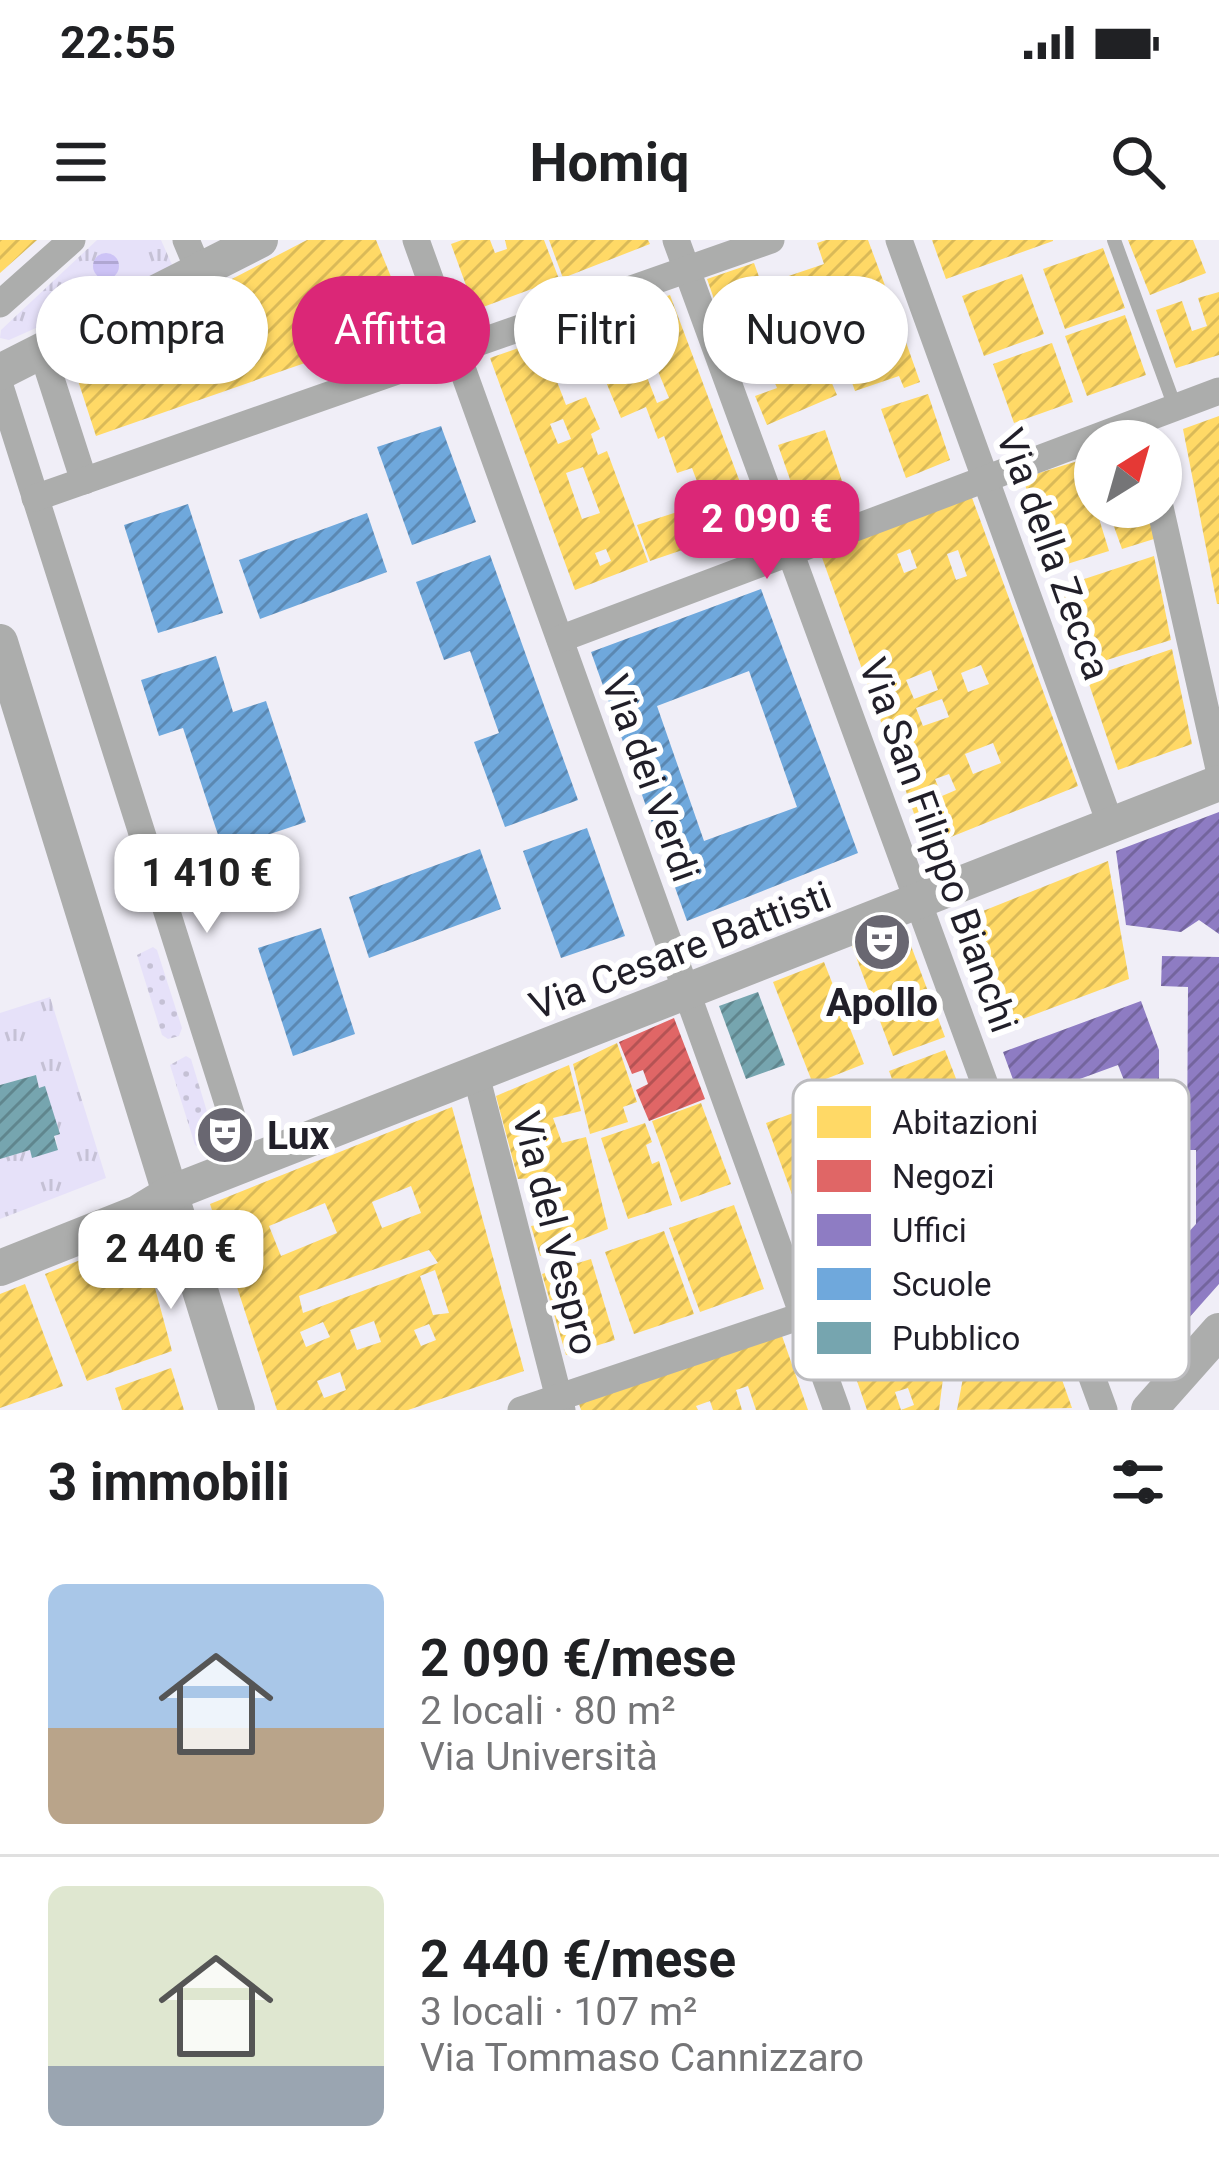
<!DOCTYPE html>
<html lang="it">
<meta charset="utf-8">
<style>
:root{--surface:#fff;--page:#f6f6f6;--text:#202124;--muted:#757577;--line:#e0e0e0;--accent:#db2777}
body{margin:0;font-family:Roboto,sans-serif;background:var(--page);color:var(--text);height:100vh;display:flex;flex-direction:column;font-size:45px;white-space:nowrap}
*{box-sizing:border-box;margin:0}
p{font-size:39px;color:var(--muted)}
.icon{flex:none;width:66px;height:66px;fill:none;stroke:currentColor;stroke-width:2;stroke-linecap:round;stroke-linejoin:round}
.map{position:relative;height:1170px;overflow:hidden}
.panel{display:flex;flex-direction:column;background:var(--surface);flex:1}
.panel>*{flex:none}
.hud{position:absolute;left:36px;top:36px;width:1149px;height:108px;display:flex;gap:24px}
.needle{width:78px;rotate:37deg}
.buttons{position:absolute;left:1074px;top:180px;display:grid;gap:24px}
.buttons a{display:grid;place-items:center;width:108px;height:108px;border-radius:50%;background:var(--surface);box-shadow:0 3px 9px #0004;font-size:60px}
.price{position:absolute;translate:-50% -102px;padding:0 27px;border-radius:24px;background:#fff;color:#222;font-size:39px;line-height:78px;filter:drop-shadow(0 3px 6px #0008)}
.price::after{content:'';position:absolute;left:50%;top:72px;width:36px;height:27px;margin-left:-18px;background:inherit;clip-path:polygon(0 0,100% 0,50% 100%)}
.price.current{background:var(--accent);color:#fff}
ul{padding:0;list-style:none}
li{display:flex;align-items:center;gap:36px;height:300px;padding:0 48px}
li+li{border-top:3px solid var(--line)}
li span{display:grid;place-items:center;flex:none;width:336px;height:240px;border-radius:18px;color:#555}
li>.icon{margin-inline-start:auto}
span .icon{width:144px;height:144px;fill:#fffc;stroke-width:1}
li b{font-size:51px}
h2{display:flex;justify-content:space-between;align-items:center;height:144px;padding:0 48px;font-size:51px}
.pill{padding:0 42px;border-radius:54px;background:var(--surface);box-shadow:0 3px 9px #0004;font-size:42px;line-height:108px}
.pill.current{background:var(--accent);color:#fff}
.status{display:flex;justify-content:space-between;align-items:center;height:84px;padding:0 60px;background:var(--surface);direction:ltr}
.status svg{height:33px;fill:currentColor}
header{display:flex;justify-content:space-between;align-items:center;height:156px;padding:0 48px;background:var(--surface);font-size:54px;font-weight:700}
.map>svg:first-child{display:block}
</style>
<div class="status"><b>22:55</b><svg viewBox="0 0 49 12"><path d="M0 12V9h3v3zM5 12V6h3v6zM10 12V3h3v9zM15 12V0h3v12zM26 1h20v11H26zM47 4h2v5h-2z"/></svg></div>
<header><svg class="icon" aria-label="menu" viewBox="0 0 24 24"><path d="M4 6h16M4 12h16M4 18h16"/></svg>Homiq<svg class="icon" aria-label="search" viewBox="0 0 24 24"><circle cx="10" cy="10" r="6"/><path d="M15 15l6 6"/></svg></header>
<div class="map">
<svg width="1219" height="1170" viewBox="0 0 1219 1170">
<defs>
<pattern id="grass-dots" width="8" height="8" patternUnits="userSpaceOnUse" patternTransform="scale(3)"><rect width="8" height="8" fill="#e6e1f9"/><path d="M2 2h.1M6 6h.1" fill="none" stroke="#c5c1d5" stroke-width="1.8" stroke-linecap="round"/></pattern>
<pattern id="park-tufts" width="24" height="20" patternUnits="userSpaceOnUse" patternTransform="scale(3)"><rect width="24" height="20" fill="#e6e1f9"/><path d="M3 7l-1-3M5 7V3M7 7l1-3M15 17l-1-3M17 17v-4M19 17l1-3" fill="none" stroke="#c5c1d5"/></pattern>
<pattern id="water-rules" width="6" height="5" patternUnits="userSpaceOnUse" patternTransform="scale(3)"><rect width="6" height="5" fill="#cdc3f6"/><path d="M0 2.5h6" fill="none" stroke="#b0a7d3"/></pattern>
<pattern id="homes-hatch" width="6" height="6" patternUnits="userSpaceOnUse" patternTransform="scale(3)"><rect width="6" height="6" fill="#ffd966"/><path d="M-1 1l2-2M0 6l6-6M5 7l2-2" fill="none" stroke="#daba58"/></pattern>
<pattern id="shops-hatch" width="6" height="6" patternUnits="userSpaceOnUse" patternTransform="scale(3)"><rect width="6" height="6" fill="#e06666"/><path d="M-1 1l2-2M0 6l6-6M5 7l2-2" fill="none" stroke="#b55354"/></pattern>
<pattern id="offices-hatch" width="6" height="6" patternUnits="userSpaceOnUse" patternTransform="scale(3)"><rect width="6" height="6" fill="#8e7cc3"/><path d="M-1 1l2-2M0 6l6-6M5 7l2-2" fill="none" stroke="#74659e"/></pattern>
<pattern id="schools-hatch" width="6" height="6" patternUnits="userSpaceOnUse" patternTransform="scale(3)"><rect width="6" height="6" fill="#6fa8dc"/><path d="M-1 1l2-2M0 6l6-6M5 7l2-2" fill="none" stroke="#5b88b2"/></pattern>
<pattern id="public-hatch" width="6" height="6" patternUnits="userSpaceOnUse" patternTransform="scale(3)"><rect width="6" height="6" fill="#76a5af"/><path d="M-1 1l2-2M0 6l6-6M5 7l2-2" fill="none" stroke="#60868e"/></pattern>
</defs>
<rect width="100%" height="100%" fill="#f0eef7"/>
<g fill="url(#grass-dots)">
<path d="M 153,707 L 157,710 L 182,788 L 179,796 L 168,799 L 162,795 L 137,715 Z"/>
<path d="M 186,816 L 191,819 L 215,898 L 212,904 L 201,908 L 195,905 L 170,825 Z"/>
</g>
<g fill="url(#park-tufts)">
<path d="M 97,0 L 161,0 L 173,27 L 9,100 L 0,98 L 1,90 Z"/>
<path d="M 50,757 L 106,938 L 0,979 L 0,919 L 30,910 L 32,917 L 58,909 L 45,847 L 39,848 L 36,835 L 0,845 L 0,773 Z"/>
</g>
<circle fill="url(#water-rules)" cx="106" cy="26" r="13"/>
<g fill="url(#homes-hatch)" fill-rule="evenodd">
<path d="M 0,0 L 37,0 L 0,33 Z"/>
<path d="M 307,0 L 376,0 L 411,86 L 96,196 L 72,122 Z"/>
<path d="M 462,0 L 490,0 L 495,13 L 507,9 L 505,0 L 544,0 L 559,39 L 475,70 L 451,4 Z"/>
<path d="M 549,0 L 648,0 L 650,4 L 563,38 Z"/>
<path d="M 826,0 L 868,0 L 890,59 L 733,113 L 707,39 L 754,23 L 762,45 L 824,24 L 817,3 Z"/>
<path d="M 932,0 L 1053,0 L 1053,1 L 946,39 Z"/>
<path d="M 1128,0 L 1193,0 L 1206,33 L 1150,55 Z"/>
<path d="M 1103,8 L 1125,68 L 1065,89 L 1043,29 Z"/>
<path d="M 1022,34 L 1044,94 L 984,116 L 962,56 Z"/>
<path d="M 1219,52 L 1219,115 L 1176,128 L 1156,70 L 1182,61 L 1192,91 L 1207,86 L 1198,58 Z"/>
<path d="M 670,55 L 756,285 L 650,321 L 637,285 L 705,263 L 692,228 L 677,233 L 664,196 L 658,199 L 646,167 L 621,178 L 606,142 L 631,132 L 623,111 L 617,113 L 604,79 ZM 649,109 L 669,158 L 657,163 L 638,114 Z"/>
<path d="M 895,71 L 920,142 L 904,148 L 899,136 L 855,151 L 834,92 Z"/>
<path d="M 1125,75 L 1146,135 L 1087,156 L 1065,96 Z"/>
<path d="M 600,80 L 614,115 L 559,136 L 545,99 Z"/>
<path d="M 541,100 L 566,165 L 586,157 L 600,189 L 591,194 L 598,215 L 607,211 L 648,322 L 575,350 L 490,118 ZM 563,179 L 571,199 L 558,204 L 550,184 ZM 583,227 L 600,273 L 582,279 L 566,233 ZM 606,309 L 611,321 L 600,326 L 595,313 Z"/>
<path d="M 1052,103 L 1073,162 L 1014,183 L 993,124 Z"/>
<path d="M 819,113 L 837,155 L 767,185 L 755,156 L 777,148 L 771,133 Z"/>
<path d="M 928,154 L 950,220 L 906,238 L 881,169 Z"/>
<path d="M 1219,176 L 1219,364 L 1217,364 L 1183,189 Z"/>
<path d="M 825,190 L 847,256 L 801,271 L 778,205 Z"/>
<path d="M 1081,220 L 1109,311 L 1051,329 L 1023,238 Z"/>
<path d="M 971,255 L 1078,546 L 926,607 L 820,312 ZM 910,309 L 917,328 L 904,333 L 897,314 ZM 958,310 L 967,336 L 956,340 L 947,314 ZM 981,425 L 989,444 L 968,452 L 961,433 ZM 931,430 L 938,450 L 914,459 L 906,440 ZM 942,459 L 949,477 L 923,486 L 916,468 ZM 993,503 L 1001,523 L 973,534 L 965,514 ZM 949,534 L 956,550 L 942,556 L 935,539 Z"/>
<path d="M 1107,267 L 1147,267 L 1154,299 L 1122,309 Z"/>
<path d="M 1154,316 L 1171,400 L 1081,428 L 1054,349 Z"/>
<path d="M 1172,409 L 1192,504 L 1118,530 L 1087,438 Z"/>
<path d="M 1108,621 L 1129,739 L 996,789 L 958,681 Z"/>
<path d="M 904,687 L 945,797 L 893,816 L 852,706 Z"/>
<path d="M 824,722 L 864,824 L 813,844 L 773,742 Z"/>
<path d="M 617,803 L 637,862 L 623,867 L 628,882 L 590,894 L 573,824 Z"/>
<path d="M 945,810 L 1003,961 L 946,982 L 889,831 Z"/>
<path d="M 569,825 L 581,871 L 553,878 L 562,903 L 586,897 L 608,989 L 540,1016 L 531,986 L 546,983 L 532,938 L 518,939 L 496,856 Z"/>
<path d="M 872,844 L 924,988 L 818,1026 L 766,883 ZM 863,897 L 867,911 L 835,920 L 831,907 ZM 860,944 L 866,962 L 847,969 L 841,951 Z"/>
<path d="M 701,863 L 731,944 L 681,962 L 652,881 Z"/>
<path d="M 452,867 L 524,1131 L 408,1170 L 277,1170 L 210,964 ZM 411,946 L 421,973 L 382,988 L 372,962 ZM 325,963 L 337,993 L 281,1016 L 269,986 ZM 429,1010 L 438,1023 L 303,1073 L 299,1056 ZM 435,1030 L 449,1073 L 433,1075 L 420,1036 ZM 374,1081 L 381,1102 L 357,1110 L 350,1090 ZM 323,1082 L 330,1097 L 306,1107 L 300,1092 ZM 429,1084 L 436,1100 L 421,1106 L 414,1090 ZM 340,1132 L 346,1150 L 324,1158 L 317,1141 Z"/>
<path d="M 645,883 L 652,902 L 646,905 L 652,924 L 659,921 L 672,965 L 628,979 L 601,898 Z"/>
<path d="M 734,965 L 764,1049 L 700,1072 L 669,988 Z"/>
<path d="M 664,991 L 694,1074 L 634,1094 L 605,1012 Z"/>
<path d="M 141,996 L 172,1111 L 87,1141 L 45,1034 Z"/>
<path d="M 591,1019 L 615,1100 L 566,1115 L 542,1034 Z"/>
<path d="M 1020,1021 L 1072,1168 L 957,1170 L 983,1032 Z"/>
<path d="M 956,1036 L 939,1170 L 901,1170 L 914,1165 L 908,1148 L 895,1152 L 901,1170 L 867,1170 L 835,1077 ZM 890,1095 L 900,1120 L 886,1126 L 876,1101 Z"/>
<path d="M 25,1044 L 63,1146 L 0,1168 L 0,1054 Z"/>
<path d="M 782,1096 L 808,1170 L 756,1170 L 748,1146 L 736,1150 L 742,1170 L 713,1170 L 710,1161 L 696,1166 L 698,1170 L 581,1170 L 579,1164 Z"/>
<path d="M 171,1128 L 184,1170 L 122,1170 L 115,1148 Z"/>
</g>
<path fill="url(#shops-hatch)" d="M 674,778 L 705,859 L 649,881 L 636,850 L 648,844 L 643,830 L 632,834 L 619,802 Z"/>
<g fill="url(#offices-hatch)" fill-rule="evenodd">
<path d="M 1219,572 L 1219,694 L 1199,680 L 1181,692 L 1126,685 L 1116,611 Z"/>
<path d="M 1162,716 L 1219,717 L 1219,1044 L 1139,1134 L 1119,1131 L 1003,812 L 1141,761 L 1159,810 L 1159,862 L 1149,866 L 1179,947 L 1113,972 L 1115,978 L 1103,982 L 1109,1000 L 1158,988 L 1169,996 L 1177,988 L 1185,996 L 1196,984 L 1196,910 L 1187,910 L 1188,747 L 1161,746 ZM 1118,825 L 1134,866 L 1081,885 L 1066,844 ZM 1120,918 L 1126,932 L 1102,941 L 1096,926 ZM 1141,1034 L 1159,1050 L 1137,1074 L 1128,1049 Z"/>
</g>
<g fill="url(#schools-hatch)" fill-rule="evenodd">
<path d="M 441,186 L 476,282 L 412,305 L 377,207 Z"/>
<path d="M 188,264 L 223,373 L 158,393 L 124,285 Z"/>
<path d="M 367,273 L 387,332 L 260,379 L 239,320 Z"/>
<path d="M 490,315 L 578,560 L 505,587 L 474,502 L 499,493 L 470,411 L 444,420 L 416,342 Z"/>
<path d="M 761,349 L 858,613 L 687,681 L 591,412 ZM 749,431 L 797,567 L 704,601 L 657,466 Z"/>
<path d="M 216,416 L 233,472 L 266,461 L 306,582 L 270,594 L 286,646 L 216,668 L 197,611 L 221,604 L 183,488 L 159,496 L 141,440 Z"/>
<path d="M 587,588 L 625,696 L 561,718 L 523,611 Z"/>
<path d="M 480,609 L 501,669 L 369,718 L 349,657 Z"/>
<path d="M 321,688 L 355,794 L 293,816 L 258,708 Z"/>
</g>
<g fill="url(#public-hatch)">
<path d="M 758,752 L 785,825 L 746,839 L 719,766 Z"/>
<path d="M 36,835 L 39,848 L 45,846 L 60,894 L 54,896 L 58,910 L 32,918 L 30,910 L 0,919 L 0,845 Z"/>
</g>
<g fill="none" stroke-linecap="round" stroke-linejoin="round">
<path stroke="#acadac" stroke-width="14" d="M 1114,0 L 1175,167"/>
<g stroke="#acadac" stroke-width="27">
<path d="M 186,0 L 199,31"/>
<path d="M 416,0 L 837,1170"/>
<path d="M 676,0 L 1104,1170"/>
<path d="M 899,0 L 1111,586"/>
<path d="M 0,64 L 72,0"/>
<path d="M 42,111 L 84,241"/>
<path d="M 0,146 L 247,924"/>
<path d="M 35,258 L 771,0"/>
<path d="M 1160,267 L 1219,529"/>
<path d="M 560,399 L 1219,151"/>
<path d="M 476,835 L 562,1170"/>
<path d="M 521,1170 L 1040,996"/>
</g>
<g stroke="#acadac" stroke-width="36">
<path d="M 0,132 L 260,0"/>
<path d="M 0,402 L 237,1170"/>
<path d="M 0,1028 L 138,973 L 171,953 L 1219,543"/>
<path d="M 1149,1170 L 1219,1091"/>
</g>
</g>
<defs>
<g id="theatre-disc" transform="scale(3)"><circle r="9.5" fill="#696771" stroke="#fff"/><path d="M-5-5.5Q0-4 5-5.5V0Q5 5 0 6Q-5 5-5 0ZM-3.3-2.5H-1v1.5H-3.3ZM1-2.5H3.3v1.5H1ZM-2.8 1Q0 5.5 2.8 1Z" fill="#fff"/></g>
</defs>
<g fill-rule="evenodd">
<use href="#theatre-disc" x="882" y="702"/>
<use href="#theatre-disc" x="225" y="895"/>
</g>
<g text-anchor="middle" stroke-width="12" stroke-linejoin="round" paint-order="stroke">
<g font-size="39" fill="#211f29" stroke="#fff">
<text transform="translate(1054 314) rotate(70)" y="14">Via della Zecca</text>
<text transform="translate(651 538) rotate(70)" y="14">Via dei Verdi</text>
<text transform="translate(939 605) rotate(70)" y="14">Via San Filippo Bianchi</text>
<text transform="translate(680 710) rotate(-21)" y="14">Via Cesare Battisti</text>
<text transform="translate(556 993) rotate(76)" y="14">Via del Vespro</text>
</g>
<g font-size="39" font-weight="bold" fill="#211f29" stroke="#fff">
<text x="882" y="776">Apollo</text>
<text x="267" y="909" text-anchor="start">Lux</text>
</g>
</g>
<rect x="793" y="840" width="396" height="300" rx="18" fill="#fff" stroke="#bcbcbf" stroke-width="3"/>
<rect x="817" y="866" width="54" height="32" fill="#ffd966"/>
<rect x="817" y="920" width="54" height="32" fill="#e06666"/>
<rect x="817" y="974" width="54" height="32" fill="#8e7cc3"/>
<rect x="817" y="1028" width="54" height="32" fill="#6fa8dc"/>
<rect x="817" y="1082" width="54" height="32" fill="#76a5af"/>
<g font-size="33" fill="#211f29">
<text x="892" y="894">Abitazioni</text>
<text x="892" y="948">Negozi</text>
<text x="892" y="1002">Uffici</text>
<text x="892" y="1056">Scuole</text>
<text x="892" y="1110">Pubblico</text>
</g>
</svg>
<div class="buttons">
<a><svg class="needle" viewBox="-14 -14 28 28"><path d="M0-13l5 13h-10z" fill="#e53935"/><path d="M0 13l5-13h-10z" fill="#757577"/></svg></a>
</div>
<b class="price current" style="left:767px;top:342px">2 090 €</b>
<b class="price" style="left:207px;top:696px">1 410 €</b>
<b class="price" style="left:171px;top:1072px">2 440 €</b>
<div class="hud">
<a class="pill">Compra</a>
<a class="pill current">Affitta</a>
<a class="pill">Filtri</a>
<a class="pill">Nuovo</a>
</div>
</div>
<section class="panel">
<h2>3 immobili<svg class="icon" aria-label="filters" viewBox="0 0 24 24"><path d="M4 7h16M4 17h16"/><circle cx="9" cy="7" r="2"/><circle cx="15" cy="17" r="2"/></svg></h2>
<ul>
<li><span style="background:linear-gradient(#a9c7e8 60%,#b9a48a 0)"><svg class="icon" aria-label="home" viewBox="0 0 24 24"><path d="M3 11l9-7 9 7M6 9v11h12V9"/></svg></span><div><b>2 090 €/mese</b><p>2 locali · 80 m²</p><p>Via Università</p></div></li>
<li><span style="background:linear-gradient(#dfe7d0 75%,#9aa5b1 0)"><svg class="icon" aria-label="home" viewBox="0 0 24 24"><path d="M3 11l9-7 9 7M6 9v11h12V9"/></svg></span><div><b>2 440 €/mese</b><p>3 locali · 107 m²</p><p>Via Tommaso Cannizzaro</p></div></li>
</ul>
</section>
